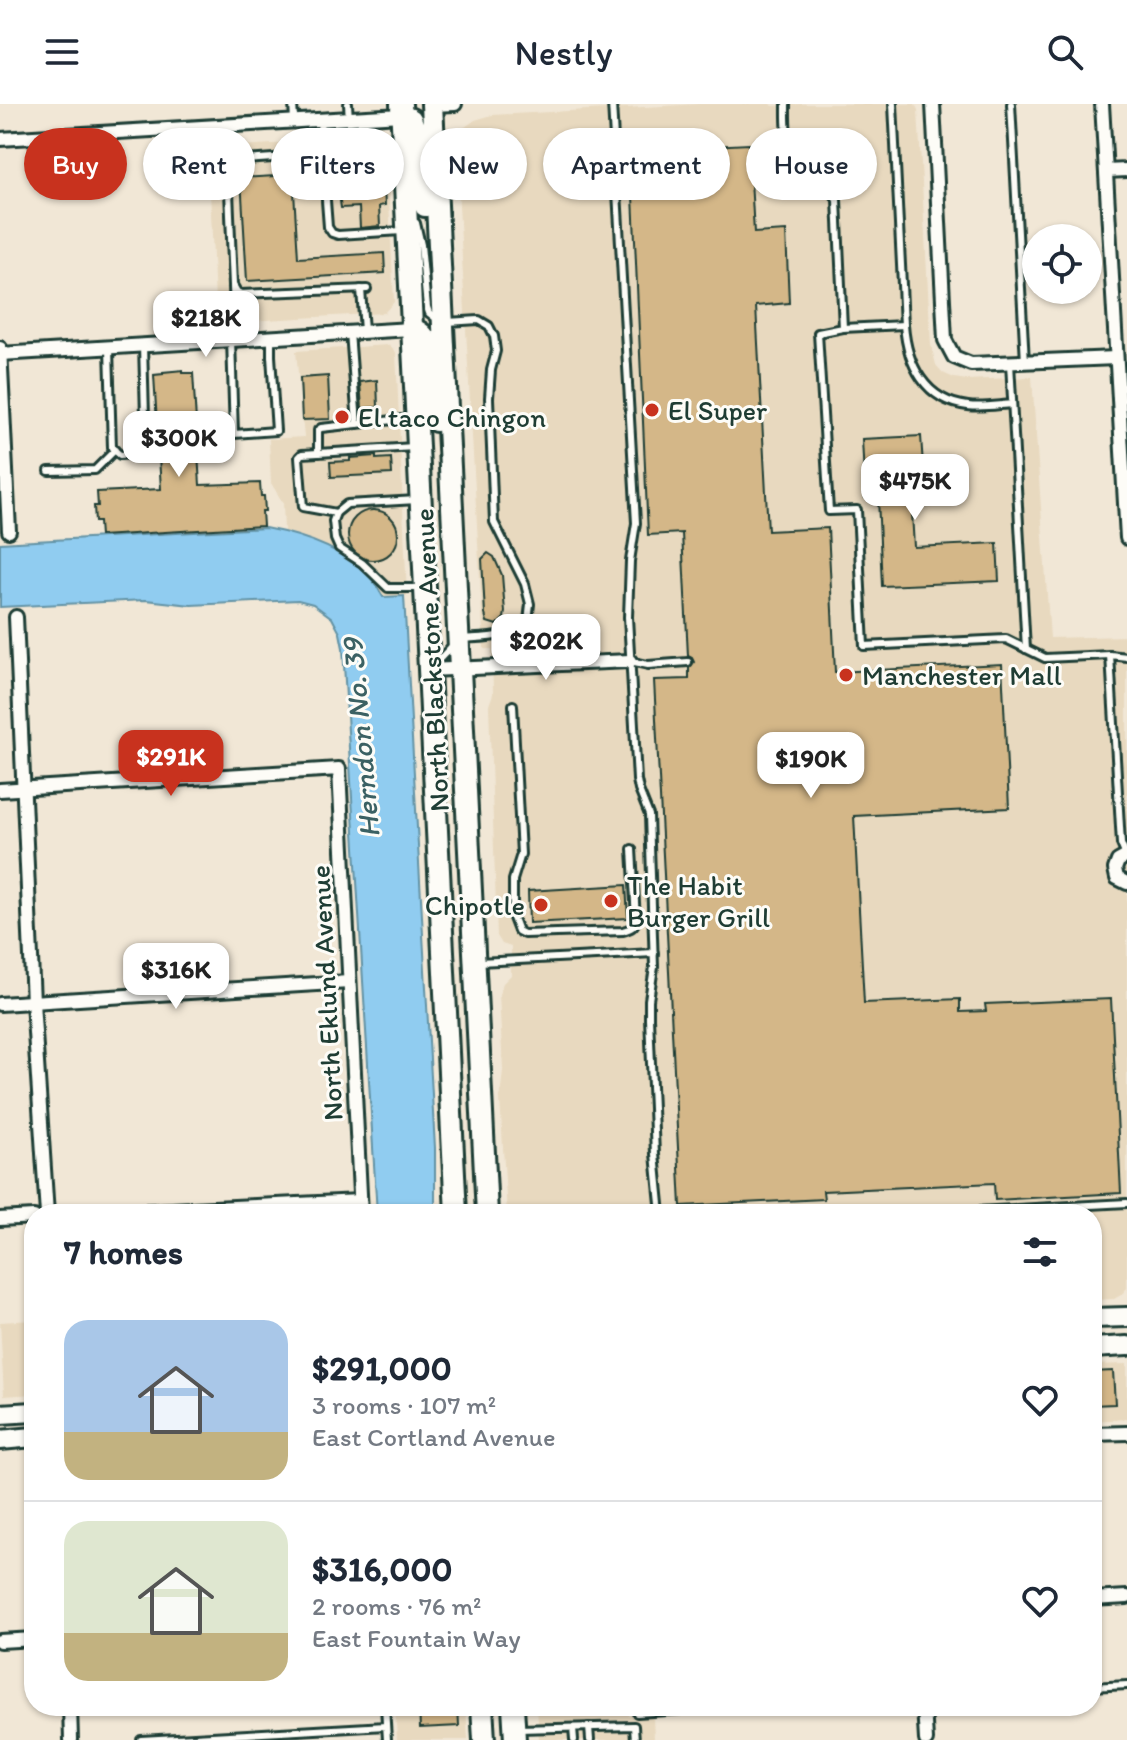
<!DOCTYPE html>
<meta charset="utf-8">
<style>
:root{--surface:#fff;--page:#f2f2f3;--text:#1f2937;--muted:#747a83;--line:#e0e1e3;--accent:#c8321e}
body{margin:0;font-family:Itim,sans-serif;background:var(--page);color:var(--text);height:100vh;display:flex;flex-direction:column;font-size:30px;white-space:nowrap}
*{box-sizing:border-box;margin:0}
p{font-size:26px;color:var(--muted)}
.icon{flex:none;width:44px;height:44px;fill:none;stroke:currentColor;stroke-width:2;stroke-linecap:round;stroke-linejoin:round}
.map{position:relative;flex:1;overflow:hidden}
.details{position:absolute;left:24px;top:1100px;width:1078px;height:512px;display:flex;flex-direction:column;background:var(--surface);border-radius:32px;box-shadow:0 2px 6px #0004}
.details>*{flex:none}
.hud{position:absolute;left:24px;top:24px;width:1080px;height:72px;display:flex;gap:16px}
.buttons{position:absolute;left:1022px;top:120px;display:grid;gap:16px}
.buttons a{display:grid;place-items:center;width:80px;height:80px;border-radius:50%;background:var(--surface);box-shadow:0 2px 6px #0004;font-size:40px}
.price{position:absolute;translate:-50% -68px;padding:0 18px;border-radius:16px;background:#fff;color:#222;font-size:26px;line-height:52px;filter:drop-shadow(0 2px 4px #0008)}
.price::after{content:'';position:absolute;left:50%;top:48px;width:24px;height:18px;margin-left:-12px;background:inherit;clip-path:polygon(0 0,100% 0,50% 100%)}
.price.current{background:var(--accent);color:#fff}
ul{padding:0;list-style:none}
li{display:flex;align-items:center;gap:24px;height:200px;padding:0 40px}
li+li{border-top:2px solid var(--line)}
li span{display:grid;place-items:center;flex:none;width:224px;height:160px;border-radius:24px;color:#555}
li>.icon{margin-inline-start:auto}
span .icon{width:96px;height:96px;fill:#fffc;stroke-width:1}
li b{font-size:34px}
h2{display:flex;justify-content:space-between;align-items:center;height:96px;padding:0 40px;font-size:34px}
.chip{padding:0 28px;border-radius:36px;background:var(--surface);box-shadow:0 2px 6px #0004;font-size:28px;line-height:72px}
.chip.current{background:var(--accent);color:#fff}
header{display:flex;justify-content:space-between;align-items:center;height:104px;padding:0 40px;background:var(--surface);font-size:36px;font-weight:600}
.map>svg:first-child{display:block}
</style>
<header><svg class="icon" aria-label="menu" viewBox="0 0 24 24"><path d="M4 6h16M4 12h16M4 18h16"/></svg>Nestly<svg class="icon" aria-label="search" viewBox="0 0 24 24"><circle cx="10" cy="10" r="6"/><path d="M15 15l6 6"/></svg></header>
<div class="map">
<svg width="1127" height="1636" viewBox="0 0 1127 1636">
<rect width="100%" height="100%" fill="#f1e7d6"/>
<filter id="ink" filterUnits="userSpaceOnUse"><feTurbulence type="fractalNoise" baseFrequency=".0125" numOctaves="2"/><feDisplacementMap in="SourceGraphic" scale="16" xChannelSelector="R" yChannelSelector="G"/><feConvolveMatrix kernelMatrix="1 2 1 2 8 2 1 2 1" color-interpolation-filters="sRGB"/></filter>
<g filter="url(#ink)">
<g fill="#e8d9bf">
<path d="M 700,0 L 770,0 L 772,2 L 801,0 L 915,0 L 918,6 L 931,241 L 936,261 L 943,269 L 954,274 L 967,276 L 1032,273 L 1050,534 L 1127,532 L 1127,1184 L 1121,1191 L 1114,1195 L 1092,1196 L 1092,1110 L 507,1110 L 500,994 L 503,966 L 499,890 L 503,879 L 511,871 L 511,843 L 502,840 L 497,832 L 489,601 L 493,590 L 492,545 L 484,545 L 456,48 L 459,33 L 465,23 L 475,16 L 492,11 Z"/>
<path d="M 381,33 L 386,35 L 394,198 L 384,209 L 216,219 L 208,44 Z"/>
<path d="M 388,241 L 396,248 L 407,492 L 383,494 L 371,474 L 344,452 L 284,427 L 283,399 L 271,379 L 269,335 L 304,333 L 296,247 Z"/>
<path d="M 33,1216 L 34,1290 L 4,1292 L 0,1218 Z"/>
<path d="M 1127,1260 L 1127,1315 L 1092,1317 L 1092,1261 Z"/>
<path d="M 395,1602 L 466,1602 L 468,1636 L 397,1636 Z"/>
<path d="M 537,1602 L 627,1602 L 628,1612 L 653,1612 L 654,1636 L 539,1636 Z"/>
</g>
<path fill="#90ccf0" stroke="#6393a5" stroke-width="2" d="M 265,424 C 302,431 342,444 369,472 C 375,478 379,486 383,493 L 404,492 L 435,1044 L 435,1110 L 377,1110 L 343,544 L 340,529 L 332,514 L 313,500 L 298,496 L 191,501 L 146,496 L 0,503 L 0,439 Z"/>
<g fill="#d4b788" stroke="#1f3d34" stroke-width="2">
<path d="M 381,35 L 385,101 L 379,102 L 380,122 L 360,124 L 359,103 L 341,104 L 339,90 L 334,91 L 332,53 L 337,53 L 336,37 Z"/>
<path d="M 749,40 L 754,129 L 786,127 L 789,199 L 756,202 L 768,427 L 828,424 L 835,568 L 1002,560 L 1009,704 L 854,712 L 864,899 L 960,895 L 960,908 L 986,907 L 985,900 L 1111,895 L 1121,1089 L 995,1096 L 994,1079 L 823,1087 L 824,1095 L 681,1102 L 654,576 L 689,575 L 689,564 L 694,558 L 692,554 L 688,552 L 682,429 L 648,431 L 631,46 Z"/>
<path d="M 293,71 L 298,154 L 384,149 L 385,169 L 247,177 L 241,74 Z"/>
<path d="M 183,266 L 183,269 L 193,269 L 200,381 L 260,379 L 261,392 L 264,392 L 265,407 L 262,407 L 263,422 L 100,432 L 99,418 L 95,418 L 94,402 L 98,402 L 97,388 L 161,385 L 154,271 L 163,270 L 163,268 Z"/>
<path d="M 328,272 L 330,315 L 302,316 L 300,274 Z"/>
<path d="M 377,276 L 378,303 L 362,304 L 360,278 Z"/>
<path d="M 921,332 L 925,391 L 911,392 L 914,443 L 997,439 L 999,477 L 882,482 L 878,394 L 865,394 L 862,335 Z"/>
<path d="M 376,352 L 376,355 L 391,354 L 392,370 L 331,373 L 330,358 L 350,357 L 350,354 Z"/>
<circle cx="373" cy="431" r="25"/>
<path d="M 488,449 L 494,453 L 502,471 L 505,508 L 504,514 L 497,521 L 487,518 L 485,510 L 482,455 Z"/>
<path d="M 626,781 L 628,814 L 529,819 L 528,787 Z"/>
<path d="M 1113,1267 L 1115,1300 L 1092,1301 L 1092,1268 Z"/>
<path d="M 419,1602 L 458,1602 L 459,1622 L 420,1624 Z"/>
</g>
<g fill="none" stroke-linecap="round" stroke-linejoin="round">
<g stroke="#1f3d34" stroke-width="12">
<g id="service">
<path d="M 293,0 L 294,16"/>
<path d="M 348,0 L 349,15"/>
<path d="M 612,0 L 636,419 L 630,457 L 628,513 L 637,676 L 639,686 L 649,711 L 654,863 L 649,896 L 649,914 L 655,1050 L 661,1110"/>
<path d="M 786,0 C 786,14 785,31 792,44 C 802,65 828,73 837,96 L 843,224 L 818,229 L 829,407 L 857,406 L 864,542 L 1006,535 L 1045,554 L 1110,551"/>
<path d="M 893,0 L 904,221 C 907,260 925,297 968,302 C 982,304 998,301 1012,300"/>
<path d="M 1011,0 L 1025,258"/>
<path d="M 320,17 L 328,123 L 332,129 L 338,131 L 402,127"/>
<path d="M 226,22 L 232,57"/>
<path d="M 287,53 L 232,57 L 228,64 L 233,181 L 237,188 L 241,190 L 367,185"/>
<path d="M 416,119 L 421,141 L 427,203 L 429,209 L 437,215"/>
<path d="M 233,183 L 235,235"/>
<path d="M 361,185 L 364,227"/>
<path d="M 447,218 L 479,216 L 489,222 L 494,232 L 496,247 L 491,266 L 489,294 L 494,418 L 525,480 L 530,500 L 528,517 C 511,535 484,533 460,535"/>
<path d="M 843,224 L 904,221"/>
<path d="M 350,228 L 357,320 L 412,314"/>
<path d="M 231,235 L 234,330 L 276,327 L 271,252 L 271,235"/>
<path d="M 109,244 L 112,344 L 120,351 L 146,349 L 143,241"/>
<path d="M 1010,259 L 1026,545"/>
<path d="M 318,349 L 318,326 L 321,324 L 357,320"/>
<path d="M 49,367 L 95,366 L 115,346"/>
<path d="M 417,396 L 347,400 L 336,409 L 333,417 L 335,435 L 339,444 L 362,459 L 388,484 L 420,484"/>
<path d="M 336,409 L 303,403 L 299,353 L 302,350 L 414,343"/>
<path d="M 630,557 L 648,561 L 688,558"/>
<path d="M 435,560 L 452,542"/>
<path d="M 513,601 L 521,750 L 513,776 L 513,814 L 518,827 L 524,830 L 623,827 C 630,825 635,823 636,816 L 632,745"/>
<path d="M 1126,752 L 1121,740 L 1110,551 L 1127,553"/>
<path d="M 478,858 L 654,849"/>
<path d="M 922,1110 L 1127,1099"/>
<path d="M 1092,1583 L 1127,1581"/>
<path d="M 385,1602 L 387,1636"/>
<path d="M 637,1609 L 741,1602"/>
<path d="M 589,1623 L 590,1636"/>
<path d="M 573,1624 L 574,1636"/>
<path d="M 518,1625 L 634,1622 L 635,1636"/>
<path d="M 141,1636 L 386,1622"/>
</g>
</g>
<g stroke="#1f3d34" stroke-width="18">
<g id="minor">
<path d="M 933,0 L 945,236 L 954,253 L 971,260 L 1116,254"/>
<path d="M 1102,0 L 1127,434"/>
<path d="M 432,1 L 455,0"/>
<path d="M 0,35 L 401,11"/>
<path d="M 1106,67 L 1127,66"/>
<path d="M 0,244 L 9,427"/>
<path d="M 0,250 L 411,225"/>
<path d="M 16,513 L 33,898 L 47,1110"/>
<path d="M 429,566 L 630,557"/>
<path d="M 0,686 L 339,665 L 361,1110"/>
<path d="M 1127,752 L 1118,757 L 1115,765 L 1117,774 L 1127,779"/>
<path d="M 0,900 L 349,878"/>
<path d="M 90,1110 L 360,1097"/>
<path d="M 0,1115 L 34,1113"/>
<path d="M 1092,1330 L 1127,1329"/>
<path d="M 1092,1495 L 1127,1493"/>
<path d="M 0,1537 L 34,1535"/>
<path d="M 70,1602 L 71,1636"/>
<path d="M 924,1602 L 926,1636"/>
</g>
</g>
<g stroke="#1f3d34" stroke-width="24">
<g id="secondary">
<path d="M 1092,1214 L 1127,1213"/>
<path d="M 1092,1244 L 1127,1242"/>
<path d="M 0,1310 L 34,1308"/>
<path d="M 0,1336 L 34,1333"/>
</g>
</g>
<g stroke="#1f3d34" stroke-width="26">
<g id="primary">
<path d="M 401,0 L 456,1110"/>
<path d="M 432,0 L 487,1110"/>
<path d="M 401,11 L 411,15 L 419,35 L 422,93 L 425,102"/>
<path d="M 411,225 C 421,227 424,231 428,240 L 433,303 L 436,317"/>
<path d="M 482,1602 L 484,1636"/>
<path d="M 513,1602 L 515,1636"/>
</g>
</g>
<use href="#service" stroke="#fdfcf7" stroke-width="6"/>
<use href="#minor" stroke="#fdfcf7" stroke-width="12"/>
<use href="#secondary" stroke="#fdfcf7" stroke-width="18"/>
<use href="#primary" stroke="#fdfcf7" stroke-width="20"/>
</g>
</g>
<g fill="#c8321e" stroke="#fdfcf7" stroke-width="3">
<circle cx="652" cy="306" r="8"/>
<circle cx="342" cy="313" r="8"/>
<circle cx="846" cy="571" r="8"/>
<circle cx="611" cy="797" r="8"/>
<circle cx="541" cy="801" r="8"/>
</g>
<g text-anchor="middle" stroke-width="6" stroke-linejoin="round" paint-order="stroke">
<g font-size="28" fill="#1f3d34" stroke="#fdfcf7" text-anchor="start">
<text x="668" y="316">El Super</text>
<text x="358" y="323">El taco Chingon</text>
<text x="862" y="581">Manchester Mall</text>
<text x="627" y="791">The Habit<tspan x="627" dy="32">Burger Grill</tspan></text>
<text x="525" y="811" text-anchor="end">Chipotle</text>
</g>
<g font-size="28" fill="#1f3d34" stroke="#fdfcf7">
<text transform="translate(431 556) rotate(-93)" y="10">North Blackstone Avenue</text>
<text transform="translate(326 889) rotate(-93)" y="10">North Eklund Avenue</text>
</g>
<g font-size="30" font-style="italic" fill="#3b6163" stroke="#fdfcf7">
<text transform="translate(361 634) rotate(-95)" y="10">Herndon No. 39</text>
</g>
</g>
</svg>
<div class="buttons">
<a><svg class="icon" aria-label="locate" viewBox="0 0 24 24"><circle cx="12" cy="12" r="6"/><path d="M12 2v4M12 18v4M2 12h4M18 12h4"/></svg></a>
</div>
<b class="price" style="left:206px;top:255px">$218K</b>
<b class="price" style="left:179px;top:375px">$300K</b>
<b class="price" style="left:915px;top:418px">$475K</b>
<b class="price" style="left:546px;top:578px">$202K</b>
<b class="price current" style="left:171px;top:694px">$291K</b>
<b class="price" style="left:811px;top:696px">$190K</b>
<b class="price" style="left:176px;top:907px">$316K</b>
<div class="hud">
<a class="chip current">Buy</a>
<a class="chip">Rent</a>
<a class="chip">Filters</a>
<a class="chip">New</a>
<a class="chip">Apartment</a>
<a class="chip">House</a>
</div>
<section class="details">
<h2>7 homes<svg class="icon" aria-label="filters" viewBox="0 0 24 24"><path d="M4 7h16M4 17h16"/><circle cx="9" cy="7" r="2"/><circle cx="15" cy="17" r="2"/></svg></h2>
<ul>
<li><span style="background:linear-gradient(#a9c7e8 70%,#c2b280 0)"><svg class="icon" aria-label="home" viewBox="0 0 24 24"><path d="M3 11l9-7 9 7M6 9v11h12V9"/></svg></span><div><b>$291,000</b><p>3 rooms · 107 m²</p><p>East Cortland Avenue</p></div><svg class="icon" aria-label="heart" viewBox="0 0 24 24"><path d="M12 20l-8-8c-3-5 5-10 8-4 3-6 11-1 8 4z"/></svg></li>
<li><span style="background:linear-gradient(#dfe7d0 70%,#c2b280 0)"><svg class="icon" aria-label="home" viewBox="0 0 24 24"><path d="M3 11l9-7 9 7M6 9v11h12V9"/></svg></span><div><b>$316,000</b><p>2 rooms · 76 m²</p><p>East Fountain Way</p></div><svg class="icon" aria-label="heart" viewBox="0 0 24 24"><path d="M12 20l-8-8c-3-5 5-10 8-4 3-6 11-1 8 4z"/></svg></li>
</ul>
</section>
</div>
